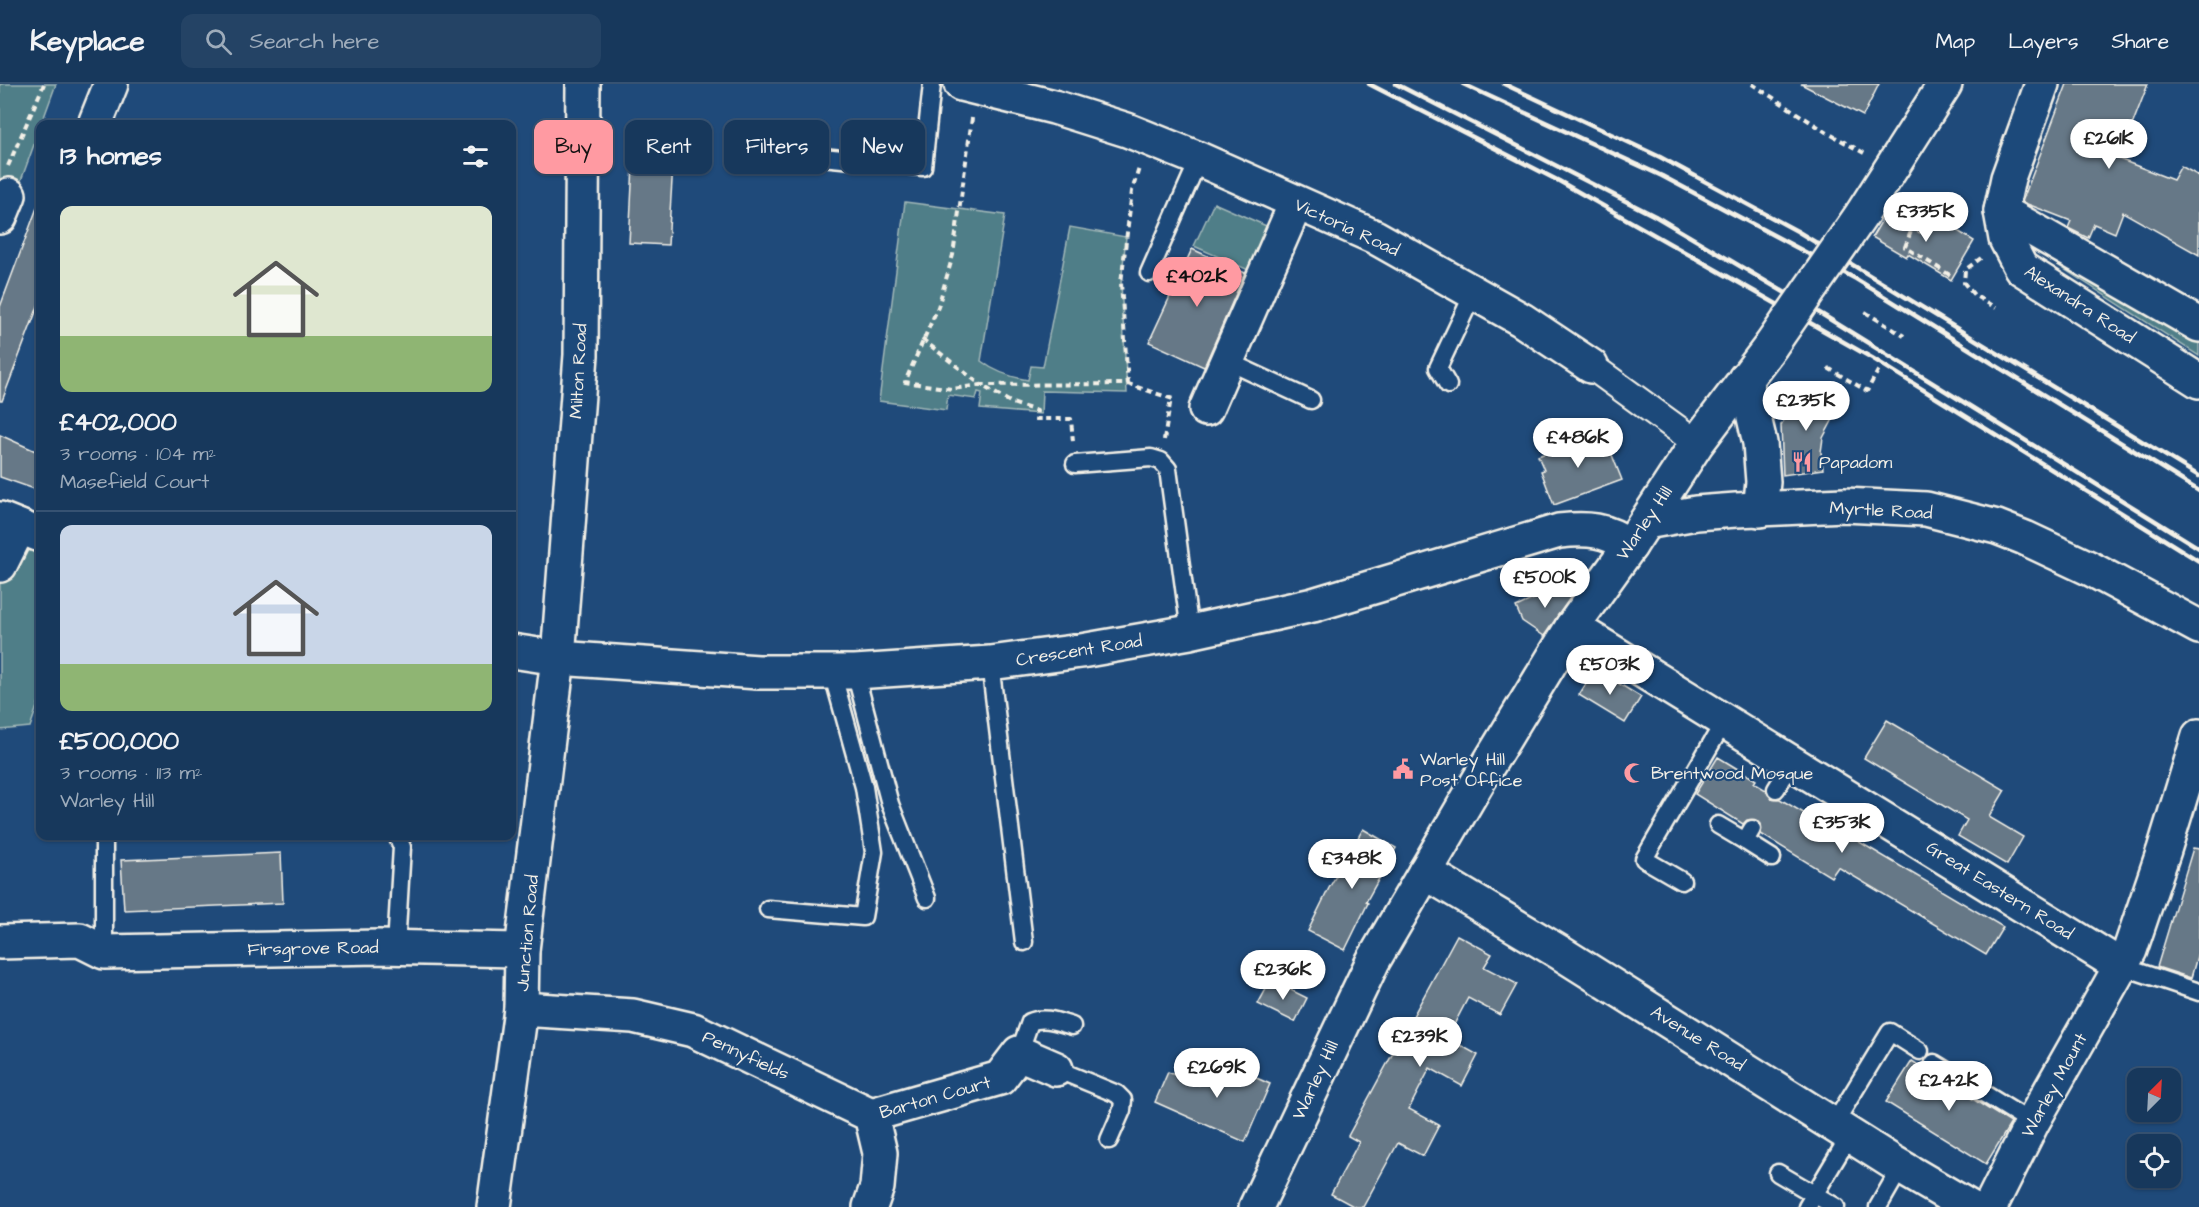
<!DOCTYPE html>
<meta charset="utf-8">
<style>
:root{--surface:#17385c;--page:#244365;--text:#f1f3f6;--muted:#9eacbb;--line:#365272;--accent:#ff9aa2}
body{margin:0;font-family:"Architects Daughter",sans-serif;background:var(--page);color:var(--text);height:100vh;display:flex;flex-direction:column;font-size:22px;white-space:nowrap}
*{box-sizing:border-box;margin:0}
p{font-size:20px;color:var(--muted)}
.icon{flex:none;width:33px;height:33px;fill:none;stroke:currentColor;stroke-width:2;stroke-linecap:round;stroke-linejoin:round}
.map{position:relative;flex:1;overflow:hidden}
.panel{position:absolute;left:36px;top:36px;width:480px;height:720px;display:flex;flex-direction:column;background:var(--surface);border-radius:12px;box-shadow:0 2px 4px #0004,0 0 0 2px var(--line)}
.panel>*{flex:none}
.top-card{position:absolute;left:534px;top:36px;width:570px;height:54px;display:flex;gap:12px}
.needle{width:39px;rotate:24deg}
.buttons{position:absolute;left:2127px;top:984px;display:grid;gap:12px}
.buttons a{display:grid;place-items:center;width:54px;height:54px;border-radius:12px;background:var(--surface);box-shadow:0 2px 4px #0004,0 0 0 2px var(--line);font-size:30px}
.price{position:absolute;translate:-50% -51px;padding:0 14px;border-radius:21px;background:#fff;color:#222;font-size:20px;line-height:39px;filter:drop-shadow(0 2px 3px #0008)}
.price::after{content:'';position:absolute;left:50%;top:36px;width:18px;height:14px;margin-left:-9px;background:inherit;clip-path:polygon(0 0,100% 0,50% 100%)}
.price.active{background:var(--accent);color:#111}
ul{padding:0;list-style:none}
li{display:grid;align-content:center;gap:12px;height:318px;padding:0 24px}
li+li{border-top:2px solid var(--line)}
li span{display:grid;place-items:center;height:186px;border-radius:12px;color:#555}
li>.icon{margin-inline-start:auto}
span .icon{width:108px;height:108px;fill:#fffc;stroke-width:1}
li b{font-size:26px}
h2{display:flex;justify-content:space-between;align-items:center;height:72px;padding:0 24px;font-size:26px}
.tag{padding:0 21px;border-radius:12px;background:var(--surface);box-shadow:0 2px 4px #0004,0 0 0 2px var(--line);font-size:21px;line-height:54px}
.tag.active{background:var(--accent);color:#111}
header{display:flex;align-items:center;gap:36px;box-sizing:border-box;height:84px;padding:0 30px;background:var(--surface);border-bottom:2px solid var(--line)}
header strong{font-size:28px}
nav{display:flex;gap:33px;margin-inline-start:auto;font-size:21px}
.search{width:420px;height:54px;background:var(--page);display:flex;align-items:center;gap:15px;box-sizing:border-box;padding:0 21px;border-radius:12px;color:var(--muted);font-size:22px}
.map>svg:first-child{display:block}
</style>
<header>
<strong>Keyplace</strong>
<div class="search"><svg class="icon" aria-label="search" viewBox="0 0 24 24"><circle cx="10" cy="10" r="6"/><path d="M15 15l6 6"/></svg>Search here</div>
<nav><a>Map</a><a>Layers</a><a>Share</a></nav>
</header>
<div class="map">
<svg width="2199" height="1123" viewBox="0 0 2199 1123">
<rect width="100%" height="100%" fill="#1f4a7a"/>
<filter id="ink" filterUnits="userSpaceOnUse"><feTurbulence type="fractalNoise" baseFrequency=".0167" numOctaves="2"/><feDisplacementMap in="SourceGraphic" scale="12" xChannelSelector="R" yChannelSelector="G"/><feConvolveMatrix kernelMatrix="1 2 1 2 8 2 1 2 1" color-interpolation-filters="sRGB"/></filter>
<g filter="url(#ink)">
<g fill="#507e88" stroke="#a2b8b8" stroke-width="1.5">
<path d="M 0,0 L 56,0 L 19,102 L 0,102 Z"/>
<path d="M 905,118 L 1005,131 L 981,277 C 995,288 1010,293 1028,296 L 1031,282 L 1043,283 L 1070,143 L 1126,153 L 1121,199 L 1127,309 L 1042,307 L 1041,330 L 980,325 L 982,309 L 978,308 L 976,315 L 948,311 L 946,326 L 879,317 Z"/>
<path d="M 1214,119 L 1273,145 L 1253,188 L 1194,162 Z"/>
<path d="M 2023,153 L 2199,255 L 2199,272 L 2025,160 Z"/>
<path d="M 40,451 L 40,614 L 30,643 L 0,646 L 0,481 Z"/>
</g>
<g fill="#667887" stroke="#f4f1e8" stroke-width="1.5">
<path d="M 1801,0 L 1879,0 L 1863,32 Z"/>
<path d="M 2067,0 L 2148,0 L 2119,75 L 2173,96 L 2181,82 L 2199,92 L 2199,171 L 2123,128 L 2115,149 L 2094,140 L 2088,154 L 2068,144 L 2071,137 L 2022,118 Z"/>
<path d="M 634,62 L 674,64 L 668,161 L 629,159 Z"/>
<path d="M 38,121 L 40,122 L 40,217 L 2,317 L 0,317 L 0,223 Z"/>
<path d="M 1887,128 L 1920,149 L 1932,131 L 1974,157 L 1951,196 L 1908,170 L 1906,173 L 1872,153 Z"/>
<path d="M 1192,165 L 1245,189 L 1204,283 L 1149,258 Z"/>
<path d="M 1804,302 L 1840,322 L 1823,354 L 1821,368 L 1823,385 L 1783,391 L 1781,341 Z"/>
<path d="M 1596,350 L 1601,363 L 1608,361 L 1622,396 L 1554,421 L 1541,387 L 1544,386 L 1538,372 Z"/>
<path d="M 0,351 L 40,369 L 40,407 L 0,393 Z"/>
<path d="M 1560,503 L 1575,507 L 1544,552 L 1522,537 L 1516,523 Z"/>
<path d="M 1595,585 L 1641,613 L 1625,639 L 1579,611 Z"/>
<path d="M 1887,636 L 2005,706 L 1989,733 L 2023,753 L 2007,781 L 1958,752 L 1967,736 L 1864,674 Z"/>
<path d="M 1718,673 L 1756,696 L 1754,699 L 1766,706 L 1771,714 L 1780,715 L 1812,734 L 1814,731 L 2003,843 L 1986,871 L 1838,783 L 1831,793 L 1761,750 L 1761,740 L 1757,736 L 1747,736 L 1743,740 L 1695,710 Z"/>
<path d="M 1363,745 L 1396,764 L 1366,818 L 1368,819 L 1345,866 L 1308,847 L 1329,804 Z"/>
<path d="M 2193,764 L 2199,765 L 2199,865 L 2191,894 L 2157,883 Z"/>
<path d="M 281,769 L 283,819 L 124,826 L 121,776 Z"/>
<path d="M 1457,851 L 1492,870 L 1484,883 L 1517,900 L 1500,931 L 1468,914 L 1447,954 L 1478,971 L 1462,1002 L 1430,984 L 1409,1025 L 1439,1041 L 1423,1072 L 1398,1059 L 1363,1123 L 1355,1123 L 1331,1110 L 1359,1058 L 1348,1052 Z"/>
<path d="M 1271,896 L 1307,914 L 1295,938 L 1258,920 Z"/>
<path d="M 1218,977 L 1270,1000 L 1245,1058 L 1155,1018 L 1168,988 L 1199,1001 L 1205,987 L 1212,990 Z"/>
<path d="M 1912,977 L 2011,1039 L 1986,1080 L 1886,1018 Z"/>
</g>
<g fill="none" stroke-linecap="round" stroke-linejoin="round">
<g stroke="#f4f1e8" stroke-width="21">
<g id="service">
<path d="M 822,73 L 923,83 L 932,0"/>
<path d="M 1149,189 L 1199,75"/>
<path d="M 1227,277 L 1311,316"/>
<path d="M 1448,301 L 1438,284 L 1474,208"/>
<path d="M 1075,380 L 1151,374 L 1161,377 L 1168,385 L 1190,548"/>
<path d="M 990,579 L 1024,858"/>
<path d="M 855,588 L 890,720 L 927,814"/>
<path d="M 1776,705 L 1793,678"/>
<path d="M 1718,741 L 1745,757"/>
<path d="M 1752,745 L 1745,757 L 1772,774"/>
<path d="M 1682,797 L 1644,775 L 1725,636"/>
<path d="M 768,825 L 863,833 L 874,768 L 864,703 L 832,588"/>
<path d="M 396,863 L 402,763 L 397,752"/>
<path d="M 104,868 L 104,752"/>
<path d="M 2121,882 L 2199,908"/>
<path d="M 1019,969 L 1030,938 C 1044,932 1058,938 1072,942"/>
<path d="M 1934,979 L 2032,1039"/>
<path d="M 1056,985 L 1117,1010 L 1123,1016 L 1122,1026 L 1109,1056"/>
<path d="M 1834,1040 L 1890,948 L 1920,967"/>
<path d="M 1778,1089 L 1836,1123"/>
<path d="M 1807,1123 L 1850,1051"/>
<path d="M 1878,1123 L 1901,1083"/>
</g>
</g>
<g stroke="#f4f1e8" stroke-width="30">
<path id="pedestrian" d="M 1591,282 L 1697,359"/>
</g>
<g stroke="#f4f1e8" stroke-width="38">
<g id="minor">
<path d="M 961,0 L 1054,23 L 1127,46 L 1199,75 L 1375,153 L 1522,236 L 1591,282"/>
<path d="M 2042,0 L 2008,94 L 2001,127 L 2006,155 L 2021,184 L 2199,297"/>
<path d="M 95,40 L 111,0"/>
<path d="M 2001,127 L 2199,241"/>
<path d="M 0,133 L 9,111"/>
<path d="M 1745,295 L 1760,359 L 1763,398 L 1760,426"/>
<path d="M 1206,325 L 1296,119"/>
<path d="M 0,435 L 40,451"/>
<path d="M 1646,438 L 1696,429 L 1736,426 L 1844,421 L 1926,425 L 1997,443 L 2025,454 L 2091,485 L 2199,543"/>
<path d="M 0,481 L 19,443"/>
<path d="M 1572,543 L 2121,882"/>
<path d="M 512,567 L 558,574 L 758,588 L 855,588 L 990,579 L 1081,567 L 1190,548 L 1313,521 L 1559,447 C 1588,444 1606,445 1630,462"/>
<path d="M 1425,788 L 1559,868 L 1894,1079 L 1969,1123"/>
<path d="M 0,858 L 80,856 L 104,868 L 379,863 L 522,866"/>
<path d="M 521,925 L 633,932 L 693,946 L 871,1031 L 880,1069 L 877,1103 L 870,1123"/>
<path d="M 871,1031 L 1000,994 L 1019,969 L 1056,985"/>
<path d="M 494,1123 L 521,925 L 522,866 L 558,574 L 581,271 L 583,0"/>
<path d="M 1990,1123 L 2032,1039 L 2130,866 L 2164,766 L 2199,652"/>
</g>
</g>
<g stroke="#f4f1e8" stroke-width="38">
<g id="secondary">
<path d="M 1862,130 L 1945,0"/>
<path d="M 1256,1123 L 1373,877 L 1479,696 L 1572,543 L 1630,462 L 1697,359 L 1770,263"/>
</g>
</g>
<g stroke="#f4f1e8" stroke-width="4" stroke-dasharray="6 4.5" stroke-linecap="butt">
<path d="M 1752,0 L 1826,48 L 1864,69"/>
<path d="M 972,34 L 953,171 L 938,223 L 905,298 L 952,305 L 981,301 L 1012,319 L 1037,327 L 1036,335 L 1071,335 L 1073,358"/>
<path d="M 8,82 L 44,0"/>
<path d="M 1902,125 L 1916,134 L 1905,163 L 1953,193"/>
<path d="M 1981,174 L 1965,186 L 1964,199 L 1974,211 L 1996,224"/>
<path d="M 1865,228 L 1904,252"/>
<path d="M 922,255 L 981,301 L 1128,300 L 1176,316"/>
<path d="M 1828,284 L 1867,307 L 1879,285"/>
<path d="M 1128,300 L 1121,199 L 1132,107 L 1139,84"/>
<path d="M 1164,356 L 1171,314"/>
</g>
<use href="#service" stroke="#1f4a7a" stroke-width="16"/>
<use href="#pedestrian" stroke="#1f4a7a" stroke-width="26"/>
<use href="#minor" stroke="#1f4a7a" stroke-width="33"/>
<use href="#secondary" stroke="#1f4a7a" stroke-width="33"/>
<g stroke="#f4f1e8" stroke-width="4.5">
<path d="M 1369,0 L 1559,97 L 1872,274 L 2199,477"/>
<path d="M 1396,0 L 1655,132 L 1823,231 L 2199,464"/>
<path d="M 1463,0 L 1662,92 L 1856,195 L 2199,407"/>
<path d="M 1504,0 L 1660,73 L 1797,147 L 2199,392"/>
</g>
<g stroke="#f4f1e8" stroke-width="38" stroke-linecap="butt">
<path id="secondary-bridge" d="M 1770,263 L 1862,130"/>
</g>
<use href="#secondary-bridge" stroke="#1f4a7a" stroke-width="33"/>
</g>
</g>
<defs>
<g id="restaurant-bare" transform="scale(1.62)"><path d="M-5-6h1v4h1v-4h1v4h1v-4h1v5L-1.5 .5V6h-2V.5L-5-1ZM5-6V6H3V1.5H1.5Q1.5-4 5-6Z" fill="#ff9aa2" stroke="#1f4a7a" stroke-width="2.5" paint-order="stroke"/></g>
<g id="civic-bare" transform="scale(1.62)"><path d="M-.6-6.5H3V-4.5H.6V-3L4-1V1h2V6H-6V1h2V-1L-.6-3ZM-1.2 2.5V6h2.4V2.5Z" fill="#ff9aa2" stroke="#1f4a7a" stroke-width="2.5" paint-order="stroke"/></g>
<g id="mosque-bare" transform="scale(1.62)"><path d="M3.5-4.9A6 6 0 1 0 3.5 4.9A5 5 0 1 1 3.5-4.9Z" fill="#ff9aa2" stroke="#1f4a7a" stroke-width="2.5" paint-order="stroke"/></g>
</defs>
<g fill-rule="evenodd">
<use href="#restaurant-bare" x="1802" y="378"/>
<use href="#civic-bare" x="1403" y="685"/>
<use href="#mosque-bare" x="1634" y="689"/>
</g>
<g text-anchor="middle" stroke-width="4.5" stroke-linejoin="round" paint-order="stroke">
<g font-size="18" fill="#f4f1e8" stroke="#1f4a7a">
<text transform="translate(1347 143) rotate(25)" y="6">Victoria Road</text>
<text transform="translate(2080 220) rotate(33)" y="6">Alexandra Road</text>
<text transform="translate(578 287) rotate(-87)" y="6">Milton Road</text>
<text transform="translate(1881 426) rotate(3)" y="6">Myrtle Road</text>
<text transform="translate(1644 439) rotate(-56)" y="6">Warley Hill</text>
<text transform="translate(1079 566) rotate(-9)" y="6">Crescent Road</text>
<text transform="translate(2000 806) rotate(32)" y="6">Great Eastern Road</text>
<text transform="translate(527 849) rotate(-85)" y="6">Junction Road</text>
<text transform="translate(313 864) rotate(-1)" y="6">Firsgrove Road</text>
<text transform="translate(1698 954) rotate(32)" y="6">Avenue Road</text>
<text transform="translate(746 971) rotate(25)" y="6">Pennyfields</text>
<text transform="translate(1315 996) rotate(-65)" y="6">Warley Hill</text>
<text transform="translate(2054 1001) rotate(-61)" y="6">Warley Mount</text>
<text transform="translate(935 1013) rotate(-16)" y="6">Barton Court</text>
</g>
<g font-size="18" fill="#f4f1e8" stroke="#1f4a7a" text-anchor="start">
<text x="1819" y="384">Papadom</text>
<text x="1420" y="681">Warley Hill<tspan x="1420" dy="21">Post Office</tspan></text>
<text x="1651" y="695">Brentwood Mosque</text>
</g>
</g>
</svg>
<div class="buttons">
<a><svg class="needle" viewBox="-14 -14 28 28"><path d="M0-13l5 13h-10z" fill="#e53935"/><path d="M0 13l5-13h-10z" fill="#9eacbb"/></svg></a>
<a><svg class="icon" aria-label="locate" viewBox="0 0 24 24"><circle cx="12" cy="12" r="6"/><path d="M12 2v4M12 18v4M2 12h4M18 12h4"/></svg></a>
</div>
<b class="price" style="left:2109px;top:86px">£261K</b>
<b class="price" style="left:1926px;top:159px">£335K</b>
<b class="price active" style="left:1197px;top:224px">£402K</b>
<b class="price" style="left:1806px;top:348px">£235K</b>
<b class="price" style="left:1578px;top:385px">£486K</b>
<b class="price" style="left:1545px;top:525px">£500K</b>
<b class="price" style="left:1610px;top:612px">£503K</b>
<b class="price" style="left:1842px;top:770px">£353K</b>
<b class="price" style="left:1352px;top:806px">£348K</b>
<b class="price" style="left:1283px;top:917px">£236K</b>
<b class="price" style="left:1420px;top:984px">£239K</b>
<b class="price" style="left:1217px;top:1015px">£269K</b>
<b class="price" style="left:1949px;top:1028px">£242K</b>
<div class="top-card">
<a class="tag active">Buy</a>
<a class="tag">Rent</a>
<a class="tag">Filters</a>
<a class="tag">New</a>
</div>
<section class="panel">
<h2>13 homes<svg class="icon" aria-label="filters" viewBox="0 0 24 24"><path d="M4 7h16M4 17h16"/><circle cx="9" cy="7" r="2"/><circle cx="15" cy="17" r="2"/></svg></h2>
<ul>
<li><span style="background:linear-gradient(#dfe7d0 70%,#8fb573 0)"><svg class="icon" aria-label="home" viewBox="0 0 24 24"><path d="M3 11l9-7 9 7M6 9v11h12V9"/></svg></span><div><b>£402,000</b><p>3 rooms · 104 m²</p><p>Masefield Court</p></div></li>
<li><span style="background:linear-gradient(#c9d6e8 75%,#8fb573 0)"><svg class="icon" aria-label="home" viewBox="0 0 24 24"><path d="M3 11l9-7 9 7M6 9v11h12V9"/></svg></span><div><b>£500,000</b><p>3 rooms · 113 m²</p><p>Warley Hill</p></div></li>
</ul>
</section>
</div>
